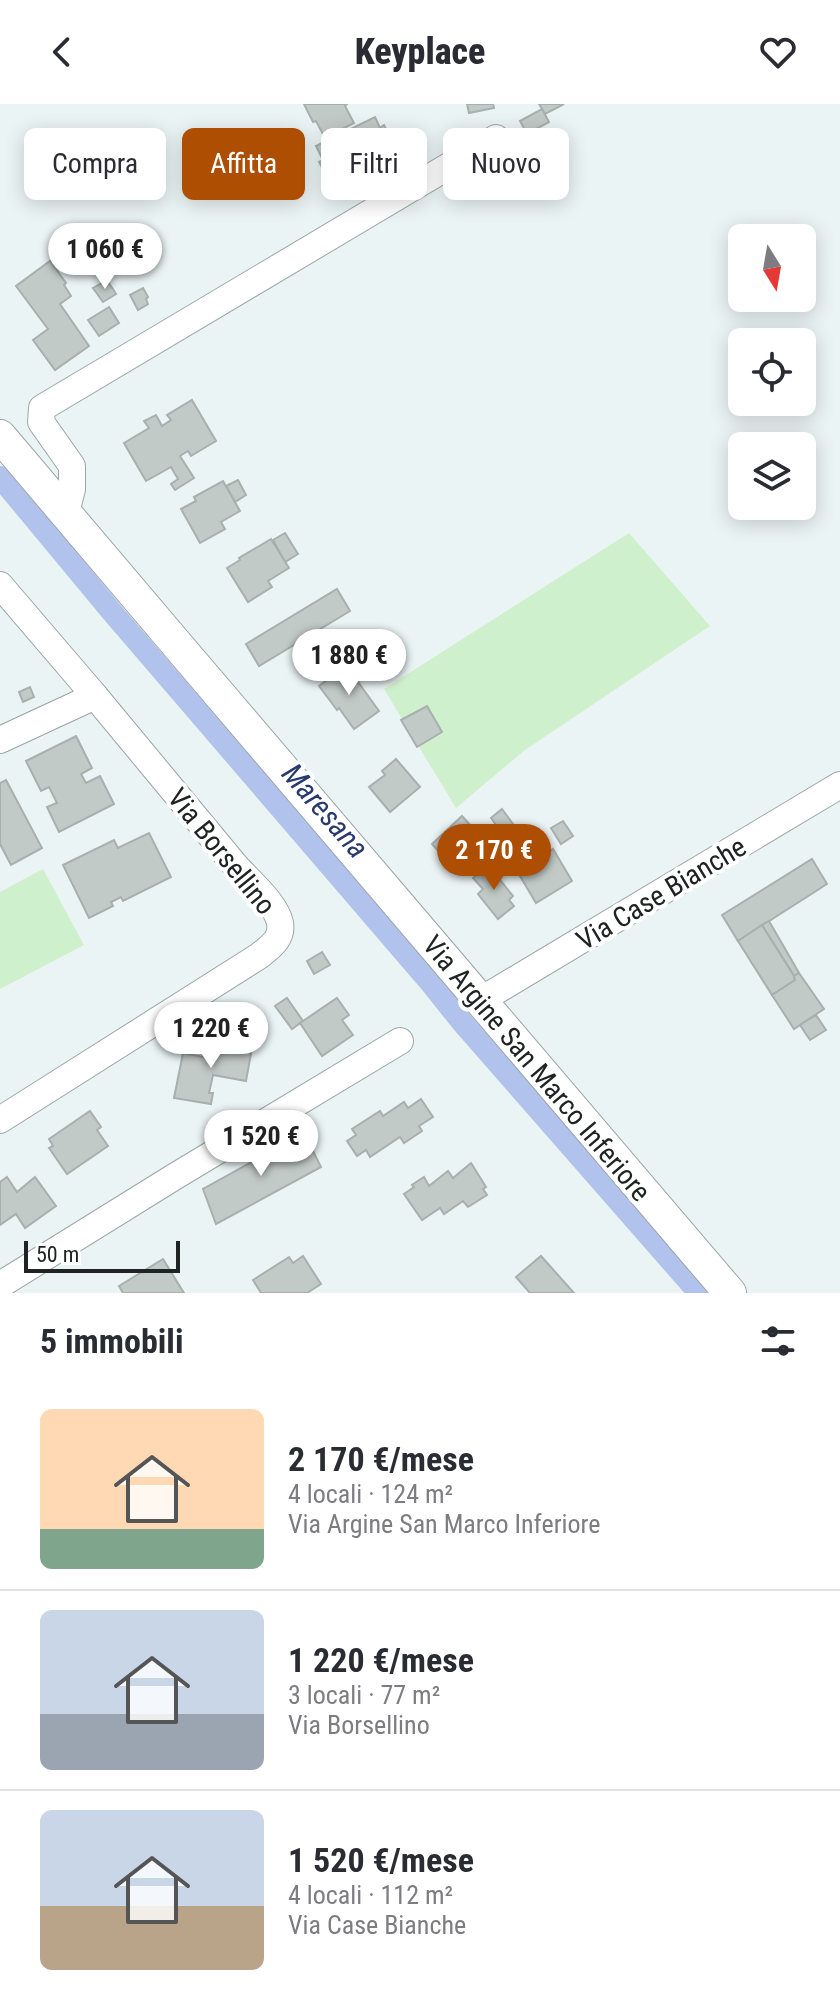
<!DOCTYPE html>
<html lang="it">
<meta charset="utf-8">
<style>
:root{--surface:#fff;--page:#f7f7f7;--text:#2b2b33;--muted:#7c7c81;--line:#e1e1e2;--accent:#ae4e03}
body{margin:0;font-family:"Roboto Condensed",sans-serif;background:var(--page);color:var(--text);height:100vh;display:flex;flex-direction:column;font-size:30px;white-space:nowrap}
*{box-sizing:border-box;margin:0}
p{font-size:26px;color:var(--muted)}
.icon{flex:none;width:44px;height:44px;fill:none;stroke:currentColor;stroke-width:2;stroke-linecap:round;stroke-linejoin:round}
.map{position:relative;height:1189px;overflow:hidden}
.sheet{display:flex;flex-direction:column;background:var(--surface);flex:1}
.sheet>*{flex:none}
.hud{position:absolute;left:24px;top:24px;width:792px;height:72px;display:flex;gap:16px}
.needle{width:52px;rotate:169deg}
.controls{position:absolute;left:728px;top:120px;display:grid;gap:16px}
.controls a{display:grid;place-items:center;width:88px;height:88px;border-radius:12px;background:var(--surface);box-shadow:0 4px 20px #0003;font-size:40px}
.scale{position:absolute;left:24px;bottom:20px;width:156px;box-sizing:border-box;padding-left:8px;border:4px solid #202323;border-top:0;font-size:22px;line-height:28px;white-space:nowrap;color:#202323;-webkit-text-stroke:6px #fff;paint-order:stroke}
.price{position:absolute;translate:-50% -68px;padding:0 18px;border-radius:28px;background:#fff;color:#222;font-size:26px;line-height:52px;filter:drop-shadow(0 2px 4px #0008)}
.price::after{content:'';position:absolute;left:50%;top:48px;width:24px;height:18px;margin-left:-12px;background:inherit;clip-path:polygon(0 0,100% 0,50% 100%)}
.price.selected{background:var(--accent);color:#fff}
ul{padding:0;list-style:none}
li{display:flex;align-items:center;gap:24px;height:200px;padding:0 40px}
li+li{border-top:2px solid var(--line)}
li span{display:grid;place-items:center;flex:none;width:224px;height:160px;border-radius:12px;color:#555}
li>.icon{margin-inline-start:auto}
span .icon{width:96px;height:96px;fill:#fffc;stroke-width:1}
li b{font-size:34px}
h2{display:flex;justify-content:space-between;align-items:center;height:96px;padding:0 40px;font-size:34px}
.tag{padding:0 28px;border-radius:12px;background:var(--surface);box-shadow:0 4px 20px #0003;font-size:28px;line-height:72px}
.tag.selected{background:var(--accent);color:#fff}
header{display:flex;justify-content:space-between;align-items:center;height:104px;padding:0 40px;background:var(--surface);font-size:36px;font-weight:800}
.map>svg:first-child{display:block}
</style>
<header><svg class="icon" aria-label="back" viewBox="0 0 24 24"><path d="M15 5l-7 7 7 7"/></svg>Keyplace<svg class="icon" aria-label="heart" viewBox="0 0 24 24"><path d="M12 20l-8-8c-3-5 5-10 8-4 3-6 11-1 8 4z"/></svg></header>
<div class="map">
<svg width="840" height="1189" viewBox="0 0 840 1189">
<rect width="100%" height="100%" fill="#ebf4f5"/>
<g fill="#cff0cc">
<path d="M 629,429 L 710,522 L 525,646 L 456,704 L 384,585 Z"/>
<path d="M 43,765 L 84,841 L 0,885 L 0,788 Z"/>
</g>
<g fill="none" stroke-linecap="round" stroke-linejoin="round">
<path stroke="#b1c2ed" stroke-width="22" d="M 0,373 L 112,508 L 429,877 L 461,917 L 699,1189"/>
</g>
<g fill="#c2cac7" stroke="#a8b0ae" stroke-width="2">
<path d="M 304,0 L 347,0 L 345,2 L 354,19 L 325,34 L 316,17 L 313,18 Z"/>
<path d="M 467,0 L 493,0 L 494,4 L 469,9 Z"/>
<path d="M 539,0 L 564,0 L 545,10 Z"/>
<path d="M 542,5 L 549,18 L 527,30 L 520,17 Z"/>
<path d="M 375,13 L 380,24 L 384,21 L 395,42 L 381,49 L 383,53 L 367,61 L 363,55 L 351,61 L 355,68 L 336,78 L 335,75 L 330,78 L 319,58 L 323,56 L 316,42 Z"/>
<path d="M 50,157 L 66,179 L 64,181 L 71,192 L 60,200 L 89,242 L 55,266 L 33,236 L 48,225 L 16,182 Z"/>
<path d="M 107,176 L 116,190 L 103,198 L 93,184 Z"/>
<path d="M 143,184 L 148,193 L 146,195 L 148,200 L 138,206 L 130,191 Z"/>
<path d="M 109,203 L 119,219 L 99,232 L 88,216 Z"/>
<path d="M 192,296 L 216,337 L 191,352 L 188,347 L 180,352 L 194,374 L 175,386 L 171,380 L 178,375 L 171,363 L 146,377 L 124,339 L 149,324 L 144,317 L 156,311 L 162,322 L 171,316 L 167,311 Z"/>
<path d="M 238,376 L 246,391 L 235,398 L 226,382 Z"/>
<path d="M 223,377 L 240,407 L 221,418 L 225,425 L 200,439 L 181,405 L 196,397 L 194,393 Z"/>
<path d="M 285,429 L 298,450 L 285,458 L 273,436 Z"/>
<path d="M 271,435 L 289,464 L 268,477 L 272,483 L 248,498 L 227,464 L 240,456 L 239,454 Z"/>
<path d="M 337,485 L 350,507 L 259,562 L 246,540 Z"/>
<path d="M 345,560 L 379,607 L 354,625 L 339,604 L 337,606 L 319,582 L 335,570 L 333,568 Z"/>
<path d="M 30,583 L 34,593 L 23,598 L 19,588 Z"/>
<path d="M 427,602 L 442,628 L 417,643 L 401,616 Z"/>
<path d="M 76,632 L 92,664 L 81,670 L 86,679 L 100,672 L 114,700 L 59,728 L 47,703 L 57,699 L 49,683 L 41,687 L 26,657 Z"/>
<path d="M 396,655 L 420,683 L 390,708 L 369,683 L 385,671 L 382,667 Z"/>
<path d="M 6,676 L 42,744 L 11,761 L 0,740 L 0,679 Z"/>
<path d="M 502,705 L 513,720 L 502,729 L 491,714 Z"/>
<path d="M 462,712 L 489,742 L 459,770 L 432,740 Z"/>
<path d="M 563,717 L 573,732 L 561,740 L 551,724 Z"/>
<path d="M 149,729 L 171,773 L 123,797 L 121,793 L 111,798 L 113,802 L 89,814 L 63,761 L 114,736 L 118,744 Z"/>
<path d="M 553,745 L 572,777 L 536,799 L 517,767 Z"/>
<path d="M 812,755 L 827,780 L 738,837 L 722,811 Z"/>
<path d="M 488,761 L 513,792 L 509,796 L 514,802 L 498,815 L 478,790 L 483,785 L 473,774 Z"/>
<path d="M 769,817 L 799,869 L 794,872 L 762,821 Z"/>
<path d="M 762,821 L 794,872 L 795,876 L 772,891 L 738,837 Z"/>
<path d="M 322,848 L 330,861 L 314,870 L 307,857 Z"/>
<path d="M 799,869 L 824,905 L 794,925 L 772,891 L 795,876 L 794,872 Z"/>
<path d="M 287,894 L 303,917 L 292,925 L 275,902 Z"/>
<path d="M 337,894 L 349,911 L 342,916 L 353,931 L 322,952 L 300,919 Z"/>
<path d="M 816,911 L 826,926 L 810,936 L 800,921 Z"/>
<path d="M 207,935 L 252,944 L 246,977 L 213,971 L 209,989 L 213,989 L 211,1000 L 174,994 L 183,949 L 203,953 Z"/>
<path d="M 421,995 L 433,1013 L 419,1022 L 422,1027 L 404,1039 L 400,1033 L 370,1053 L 366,1046 L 357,1052 L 347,1037 L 356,1031 L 352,1025 L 380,1007 L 383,1012 L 404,998 L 408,1004 Z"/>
<path d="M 90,1007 L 101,1023 L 97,1026 L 108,1042 L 67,1070 L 49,1044 L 53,1042 L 49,1035 Z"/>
<path d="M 304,1029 L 321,1063 L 216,1120 L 203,1085 Z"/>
<path d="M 471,1059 L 486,1083 L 483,1085 L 487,1091 L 468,1103 L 463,1097 L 444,1110 L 440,1104 L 422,1116 L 404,1090 L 414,1083 L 412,1081 L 424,1073 L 429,1082 L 448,1067 L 453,1074 Z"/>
<path d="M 7,1073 L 17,1088 L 35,1073 L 56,1102 L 25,1124 L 16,1110 L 0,1121 L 0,1078 Z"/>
<path d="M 303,1152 L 321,1180 L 307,1189 L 261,1189 L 253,1176 L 289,1153 L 293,1159 Z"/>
<path d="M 541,1152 L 574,1189 L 530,1189 L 516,1173 Z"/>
<path d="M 163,1155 L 184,1189 L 123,1189 L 119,1182 Z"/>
</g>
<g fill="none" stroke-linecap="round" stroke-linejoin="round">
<g stroke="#9ca5a6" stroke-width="28">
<g id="minor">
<path d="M 66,409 L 72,385 L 72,362 L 41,318 L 42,304 L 496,34"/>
<path d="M 0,481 L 95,592 L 0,636"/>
<path d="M 481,896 L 840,681"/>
<path d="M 0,1016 L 259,852 C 270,843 283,835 280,819 C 276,799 248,776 235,761 C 188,705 142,648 95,592"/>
<path d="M 0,1181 L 174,1073 L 400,937"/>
</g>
</g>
<g stroke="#9ca5a6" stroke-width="34">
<path id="tertiary" d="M 0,332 C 243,618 485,905 730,1189"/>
</g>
<use href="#minor" stroke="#fff" stroke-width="26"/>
<use href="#tertiary" stroke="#fff" stroke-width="32"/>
</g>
<g text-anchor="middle" stroke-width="8" stroke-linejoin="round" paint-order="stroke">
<g font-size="28" fill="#202323" stroke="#fff">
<text transform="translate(222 747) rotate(51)" y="10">Via Borsellino</text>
<text transform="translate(661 789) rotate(-31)" y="10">Via Case Bianche</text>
<text transform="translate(537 964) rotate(50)" y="10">Via Argine San Marco Inferiore</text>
</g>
<g font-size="30" font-style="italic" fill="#28396e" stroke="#fff">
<text transform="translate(325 707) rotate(49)" y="10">Maresana</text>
</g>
</g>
</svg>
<div class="controls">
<a><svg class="needle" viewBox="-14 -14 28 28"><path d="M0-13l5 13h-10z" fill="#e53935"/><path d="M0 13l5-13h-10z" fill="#7c7c81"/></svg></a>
<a><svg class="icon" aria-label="locate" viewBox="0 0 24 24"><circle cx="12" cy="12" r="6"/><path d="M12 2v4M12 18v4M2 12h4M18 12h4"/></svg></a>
<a><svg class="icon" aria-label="layers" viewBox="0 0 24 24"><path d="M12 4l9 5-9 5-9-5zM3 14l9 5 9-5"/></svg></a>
</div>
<div class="scale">50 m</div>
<b class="price" style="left:105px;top:187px">1 060 €</b>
<b class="price" style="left:349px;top:593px">1 880 €</b>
<b class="price selected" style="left:494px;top:788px">2 170 €</b>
<b class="price" style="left:211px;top:966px">1 220 €</b>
<b class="price" style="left:261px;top:1074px">1 520 €</b>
<div class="hud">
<a class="tag">Compra</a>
<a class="tag selected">Affitta</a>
<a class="tag">Filtri</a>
<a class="tag">Nuovo</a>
</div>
</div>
<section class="sheet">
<h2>5 immobili<svg class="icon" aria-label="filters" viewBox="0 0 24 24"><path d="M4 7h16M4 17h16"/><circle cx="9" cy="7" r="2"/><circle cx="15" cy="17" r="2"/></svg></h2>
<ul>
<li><span style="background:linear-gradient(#ffd9b3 75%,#7fa58c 0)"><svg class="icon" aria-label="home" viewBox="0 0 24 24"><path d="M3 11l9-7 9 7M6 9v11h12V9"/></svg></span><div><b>2 170 €/mese</b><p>4 locali · 124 m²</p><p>Via Argine San Marco Inferiore</p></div></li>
<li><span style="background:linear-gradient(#c9d6e8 65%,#9aa5b1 0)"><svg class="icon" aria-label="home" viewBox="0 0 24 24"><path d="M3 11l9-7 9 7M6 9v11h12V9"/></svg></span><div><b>1 220 €/mese</b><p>3 locali · 77 m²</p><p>Via Borsellino</p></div></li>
<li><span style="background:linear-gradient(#c9d6e8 60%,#b9a48a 0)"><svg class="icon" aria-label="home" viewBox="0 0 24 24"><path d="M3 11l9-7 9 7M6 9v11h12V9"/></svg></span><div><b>1 520 €/mese</b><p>4 locali · 112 m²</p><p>Via Case Bianche</p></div></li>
</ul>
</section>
